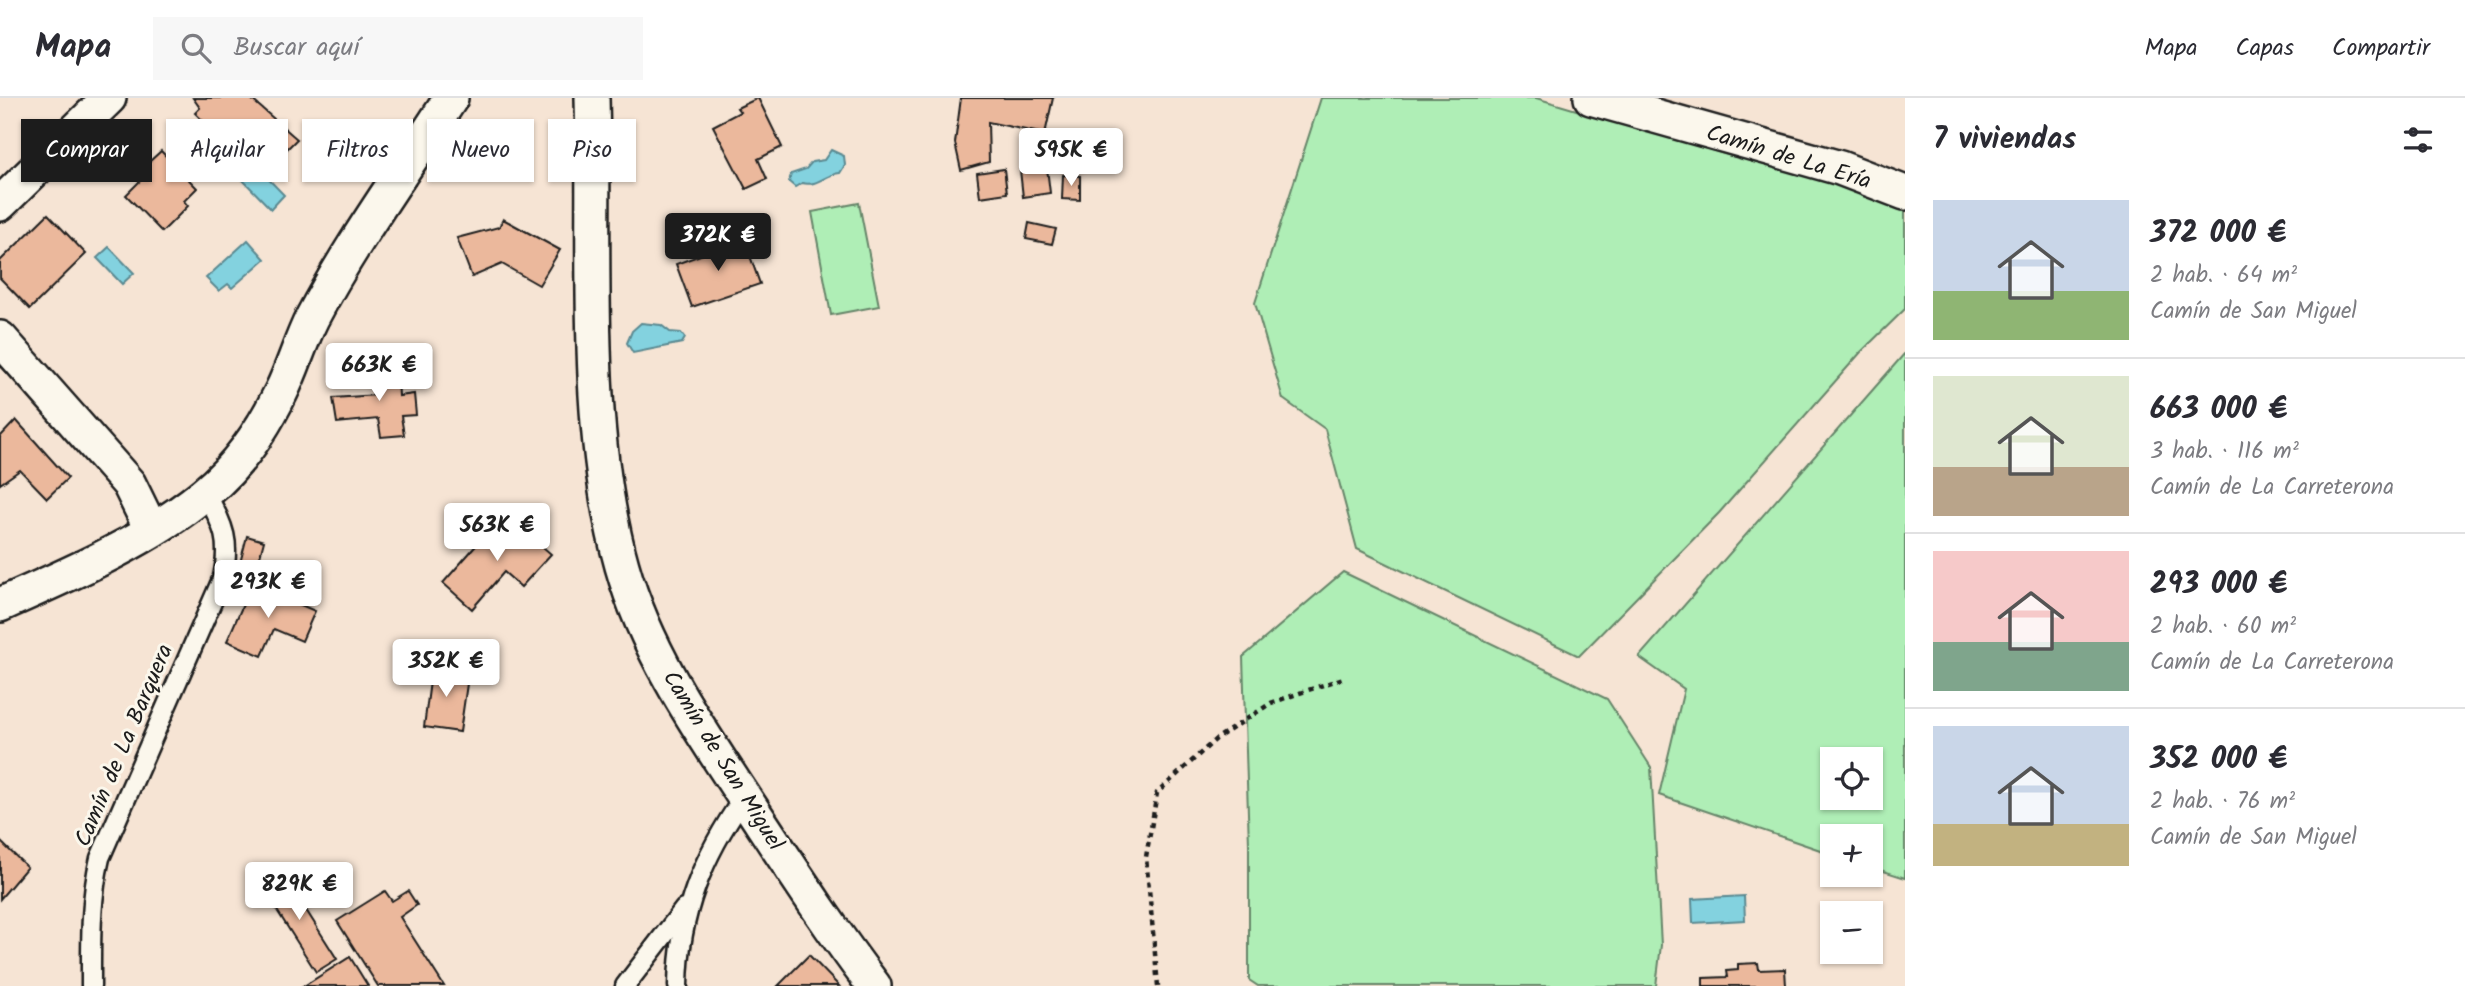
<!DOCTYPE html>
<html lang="es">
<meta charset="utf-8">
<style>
:root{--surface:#fff;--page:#f7f7f7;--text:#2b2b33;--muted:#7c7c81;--line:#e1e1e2;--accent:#1c1c1c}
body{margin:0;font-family:Kalam,sans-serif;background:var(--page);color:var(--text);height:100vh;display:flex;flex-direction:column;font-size:26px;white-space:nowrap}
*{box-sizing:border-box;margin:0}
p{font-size:23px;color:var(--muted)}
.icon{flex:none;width:38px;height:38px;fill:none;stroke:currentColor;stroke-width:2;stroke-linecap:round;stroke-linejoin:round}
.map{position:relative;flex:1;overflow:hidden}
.drawer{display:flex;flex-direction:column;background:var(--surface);width:560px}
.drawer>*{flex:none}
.banner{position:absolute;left:21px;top:21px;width:665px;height:63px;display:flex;gap:14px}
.buttons{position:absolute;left:1820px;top:649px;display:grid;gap:14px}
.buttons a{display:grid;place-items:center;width:63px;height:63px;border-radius:0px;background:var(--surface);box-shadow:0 2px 5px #0004;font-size:35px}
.price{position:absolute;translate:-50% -60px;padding:0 16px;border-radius:7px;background:#fff;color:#222;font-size:23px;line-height:46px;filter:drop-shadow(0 2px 4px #0008)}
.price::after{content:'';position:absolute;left:50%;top:42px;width:21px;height:16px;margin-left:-10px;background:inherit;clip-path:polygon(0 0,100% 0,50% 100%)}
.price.current{background:var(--accent);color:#fff}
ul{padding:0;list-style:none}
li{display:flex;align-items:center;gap:21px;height:175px;padding:0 28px}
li+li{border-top:2px solid var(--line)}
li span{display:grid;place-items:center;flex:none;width:196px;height:140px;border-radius:0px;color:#555}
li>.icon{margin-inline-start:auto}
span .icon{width:84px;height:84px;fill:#fffc;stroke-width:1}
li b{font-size:30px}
h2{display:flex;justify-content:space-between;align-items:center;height:84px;padding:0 28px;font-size:30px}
.pill{padding:0 24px;border-radius:0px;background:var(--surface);box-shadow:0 2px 5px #0004;font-size:24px;line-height:63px}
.pill.current{background:var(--accent);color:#fff}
header{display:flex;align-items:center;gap:42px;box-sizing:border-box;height:98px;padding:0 35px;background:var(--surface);border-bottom:2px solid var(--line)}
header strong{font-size:33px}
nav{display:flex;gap:38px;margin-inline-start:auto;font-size:24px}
.search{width:490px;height:63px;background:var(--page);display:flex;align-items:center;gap:18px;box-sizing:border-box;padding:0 24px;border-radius:0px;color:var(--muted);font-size:26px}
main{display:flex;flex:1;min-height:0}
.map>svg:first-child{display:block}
</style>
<header>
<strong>Mapa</strong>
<div class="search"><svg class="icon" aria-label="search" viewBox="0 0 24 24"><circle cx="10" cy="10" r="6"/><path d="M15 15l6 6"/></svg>Buscar aquí</div>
<nav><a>Mapa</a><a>Capas</a><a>Compartir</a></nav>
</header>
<main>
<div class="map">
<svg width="1905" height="888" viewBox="0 0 1905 888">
<rect width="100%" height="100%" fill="#f6e4d4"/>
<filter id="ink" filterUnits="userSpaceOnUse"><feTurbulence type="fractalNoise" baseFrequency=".0143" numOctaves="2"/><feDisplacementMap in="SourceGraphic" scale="14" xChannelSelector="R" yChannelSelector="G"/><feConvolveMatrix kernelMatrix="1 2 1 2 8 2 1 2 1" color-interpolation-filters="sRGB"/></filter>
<g filter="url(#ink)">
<g fill="#afeeb6" stroke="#668569" stroke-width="2" fill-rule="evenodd">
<path d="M 1321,0 L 1536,0 L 1728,57 L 1820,79 L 1905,108 L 1905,211 L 1861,254 L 1719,415 L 1579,558 L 1357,451 L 1325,331 L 1283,301 L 1255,205 Z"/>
<path d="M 859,105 L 879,208 L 831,217 L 812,114 Z"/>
<path d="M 1905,255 L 1905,780 L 1871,769 L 1871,738 L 1832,738 L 1832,756 L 1659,697 L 1684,591 L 1639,559 ZM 1832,662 L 1871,662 L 1871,700 L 1832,700 Z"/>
<path d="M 1343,474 L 1607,601 L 1651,669 L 1661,847 L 1656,888 L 1258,888 L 1249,882 L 1249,747 L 1243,559 Z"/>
</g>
<g fill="#83d2df" stroke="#5a8991" stroke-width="2">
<path d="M 831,52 L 844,58 L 845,67 L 840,75 C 825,76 818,89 802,85 L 795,89 L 789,84 L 791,76 L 806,71 L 812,64 L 824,62 Z"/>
<path d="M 250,62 L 284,97 L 271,111 L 236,75 Z"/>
<path d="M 248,142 L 265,161 L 232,190 L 228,186 L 219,193 L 206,180 Z"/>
<path d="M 109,149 L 134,175 L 122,186 L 97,160 Z"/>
<path d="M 641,225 L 661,227 L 670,234 L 681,235 L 685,240 L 682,245 L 633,255 L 627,245 L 632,233 Z"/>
<path d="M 1744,798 L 1745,822 L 1693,825 L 1692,801 Z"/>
</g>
<g fill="#ebb89c" stroke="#1c1c1c" stroke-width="2">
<path d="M 193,0 L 250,0 L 297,41 L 265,73 L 249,57 L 261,45 L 246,29 L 226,46 L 195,15 L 200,10 Z"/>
<path d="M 758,0 L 782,49 L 758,61 L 767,81 L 746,91 L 713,28 L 740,14 L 737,10 Z"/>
<path d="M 961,0 L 1053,0 L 1045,36 L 988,24 L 989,64 L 961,72 L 955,45 Z"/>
<path d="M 1070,35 L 1085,39 L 1078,69 L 1062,65 Z"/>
<path d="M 475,44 L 499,51 L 491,82 L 467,74 Z"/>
<path d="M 161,53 L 197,90 L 184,103 L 188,108 L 162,134 L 126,97 L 141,82 L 137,77 L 141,73 L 133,64 L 142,55 L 150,63 Z"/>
<path d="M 1047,70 L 1050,95 L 1023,99 L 1020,72 Z"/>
<path d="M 1004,71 L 1007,95 L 980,99 L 977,75 Z"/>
<path d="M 1063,77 L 1080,78 L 1080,102 L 1062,101 Z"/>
<path d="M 48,116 L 86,156 L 30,211 L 0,180 L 0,163 Z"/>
<path d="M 503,121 L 560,152 L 539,187 L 502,166 L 472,179 L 457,140 L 499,129 Z"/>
<path d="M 1029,125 L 1056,131 L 1052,146 L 1026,141 Z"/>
<path d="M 744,141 L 760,186 L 692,209 L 676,166 Z"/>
<path d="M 397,262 L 399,298 L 414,296 L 416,317 L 401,318 L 404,337 L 381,339 L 378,321 L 337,325 L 333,300 L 377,297 L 374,264 Z"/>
<path d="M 16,322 L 68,380 L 47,400 L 20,372 L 0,386 L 0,339 Z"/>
<path d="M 510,420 L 551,456 L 521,489 L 504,474 L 472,511 L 443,485 L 481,442 L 486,446 Z"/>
<path d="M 247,438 L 264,443 L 259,462 L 251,461 L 248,471 L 239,469 Z"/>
<path d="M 252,486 L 315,513 L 302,543 L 274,531 L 262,558 L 227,543 Z"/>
<path d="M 432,568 L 469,572 L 460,634 L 424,629 Z"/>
<path d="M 0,743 L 27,769 L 0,801 Z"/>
<path d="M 282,774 L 337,861 L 316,874 L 261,787 Z"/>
<path d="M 385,793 L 392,803 L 408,793 L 417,807 L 400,819 L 444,888 L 378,888 L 337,823 Z"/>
<path d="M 809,857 L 839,888 L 778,888 Z"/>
<path d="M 350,859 L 368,888 L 304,888 Z"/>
<path d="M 1758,865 L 1759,872 L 1785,871 L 1786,888 L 1703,888 L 1703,880 L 1728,879 L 1727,873 L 1738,872 L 1738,866 Z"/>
</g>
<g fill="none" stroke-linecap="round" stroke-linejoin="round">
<g stroke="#1c1c1c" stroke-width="23">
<g id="lane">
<path d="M 91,888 C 91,845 90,802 100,760 L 223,479 C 231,441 223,428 206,395"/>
<path d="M 625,888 L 684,811"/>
<path d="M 678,888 C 679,815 703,758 744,699"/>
</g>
</g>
<g stroke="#1c1c1c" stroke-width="38">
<g id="street">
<path d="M 592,0 C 596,149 582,326 622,468 C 646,554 700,632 748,705 C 789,767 829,829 874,888"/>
<path d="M 1591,0 L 1840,70 L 1905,95"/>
<path d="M 0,106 L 109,0"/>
<path d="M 0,240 L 129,386 L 151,431"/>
<path d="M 0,507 C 68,477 148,443 205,395 C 237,369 263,331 281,294 C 293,270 300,244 312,220 C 352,144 404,73 451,0"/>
</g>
</g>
<path stroke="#1c1c1c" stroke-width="4.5" stroke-dasharray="5 5" stroke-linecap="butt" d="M 1158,888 L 1146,759 L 1157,695 L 1216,641 L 1271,605 L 1346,579"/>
<use href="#lane" stroke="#fbf7ec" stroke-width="18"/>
<use href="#street" stroke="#fbf7ec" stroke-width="33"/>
</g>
</g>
<g text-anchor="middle" stroke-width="6" stroke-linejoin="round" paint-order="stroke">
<g font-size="23" fill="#1c1c1c" stroke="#fbf7ec">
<text transform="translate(1789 58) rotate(17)" y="8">Camín de La Ería</text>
<text transform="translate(123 647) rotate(-67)" y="8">Camín de La Barquera</text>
<text transform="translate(724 662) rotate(58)" y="8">Camín de San Miguel</text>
</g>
</g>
</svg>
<div class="buttons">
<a><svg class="icon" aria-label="locate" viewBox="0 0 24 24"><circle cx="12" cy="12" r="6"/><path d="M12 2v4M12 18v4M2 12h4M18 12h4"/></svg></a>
<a>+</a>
<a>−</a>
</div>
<b class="price" style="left:1071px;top:90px">595K €</b>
<b class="price current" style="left:718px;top:175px">372K €</b>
<b class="price" style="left:379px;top:305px">663K €</b>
<b class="price" style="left:497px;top:465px">563K €</b>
<b class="price" style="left:268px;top:522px">293K €</b>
<b class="price" style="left:446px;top:601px">352K €</b>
<b class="price" style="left:299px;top:824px">829K €</b>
<div class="banner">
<a class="pill current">Comprar</a>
<a class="pill">Alquilar</a>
<a class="pill">Filtros</a>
<a class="pill">Nuevo</a>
<a class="pill">Piso</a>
</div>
</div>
<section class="drawer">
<h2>7 viviendas<svg class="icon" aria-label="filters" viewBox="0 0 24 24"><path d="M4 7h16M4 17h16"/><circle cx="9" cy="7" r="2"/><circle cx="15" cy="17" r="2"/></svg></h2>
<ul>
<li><span style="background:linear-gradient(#c9d6e8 65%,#8fb573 0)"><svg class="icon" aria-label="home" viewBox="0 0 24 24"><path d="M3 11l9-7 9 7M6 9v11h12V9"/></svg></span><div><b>372 000 €</b><p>2 hab. · 64 m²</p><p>Camín de San Miguel</p></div></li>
<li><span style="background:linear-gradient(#dfe7d0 65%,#b9a48a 0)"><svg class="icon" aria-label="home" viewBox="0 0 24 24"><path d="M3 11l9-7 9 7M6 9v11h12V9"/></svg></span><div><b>663 000 €</b><p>3 hab. · 116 m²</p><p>Camín de La Carreterona</p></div></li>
<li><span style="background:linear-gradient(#f6c9c9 65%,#7fa58c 0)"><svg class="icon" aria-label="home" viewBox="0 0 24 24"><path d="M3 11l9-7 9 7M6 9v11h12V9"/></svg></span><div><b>293 000 €</b><p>2 hab. · 60 m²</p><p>Camín de La Carreterona</p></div></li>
<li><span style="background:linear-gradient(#c9d6e8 70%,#c2b280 0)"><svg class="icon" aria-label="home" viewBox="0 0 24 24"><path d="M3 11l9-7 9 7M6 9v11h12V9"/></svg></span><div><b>352 000 €</b><p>2 hab. · 76 m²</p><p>Camín de San Miguel</p></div></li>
</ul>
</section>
</main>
